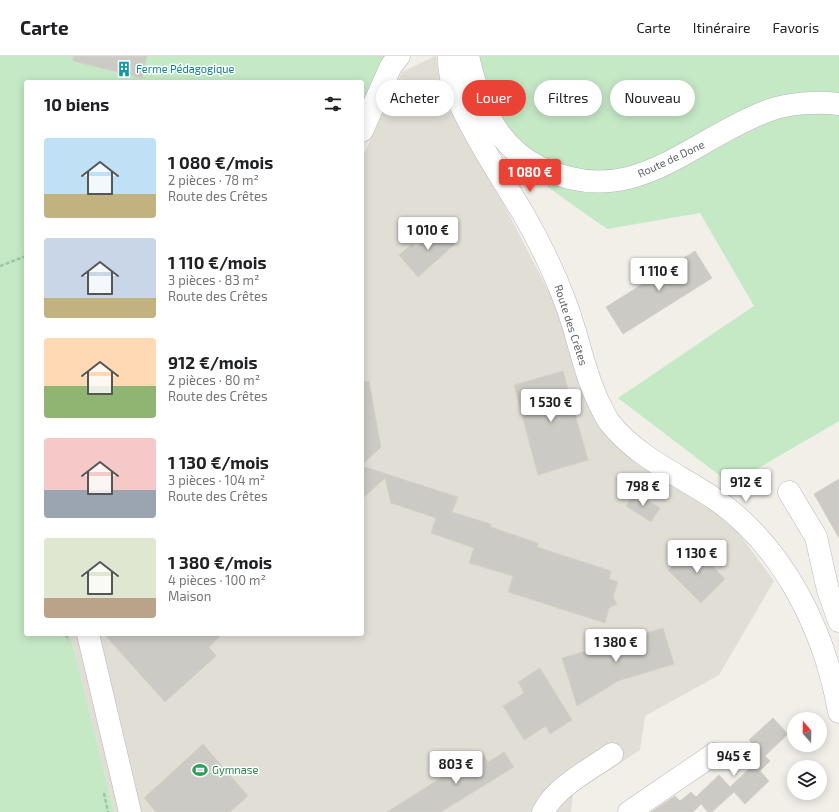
<!DOCTYPE html>
<html lang="fr">
<meta charset="utf-8">
<style>
:root{--surface:#fff;--page:#f2f2f2;--text:#202124;--muted:#757577;--line:#e0e0e0;--accent:#ea4335}
body{margin:0;font-family:"Exo 2",sans-serif;background:var(--page);color:var(--text);height:100vh;display:flex;flex-direction:column;font-size:15px;white-space:nowrap}
*{box-sizing:border-box;margin:0}
p{font-size:13px;color:var(--muted)}
.icon{flex:none;width:22px;height:22px;fill:none;stroke:currentColor;stroke-width:2;stroke-linecap:round;stroke-linejoin:round}
.map{position:relative;flex:1;overflow:hidden}
.side{position:absolute;left:24px;top:24px;width:340px;height:556px;display:flex;flex-direction:column;background:var(--surface);border-radius:4px;box-shadow:0 2px 10px #0003}
.side>*{flex:none}
.guide{position:absolute;left:376px;top:24px;width:380px;height:36px;display:flex;gap:8px}
.needle{width:26px;rotate:340deg}
.buttons{position:absolute;left:787px;top:656px;display:grid;gap:8px}
.buttons a{display:grid;place-items:center;width:40px;height:40px;border-radius:50%;background:var(--surface);box-shadow:0 2px 10px #0003;font-size:20px}
.price{position:absolute;translate:-50% -34px;padding:0 9px;border-radius:4px;background:#fff;color:#222;font-size:13px;line-height:26px;filter:drop-shadow(0 1px 2px #0008)}
.price::after{content:'';position:absolute;left:50%;top:24px;width:12px;height:9px;margin-left:-6px;background:inherit;clip-path:polygon(0 0,100% 0,50% 100%)}
.price.on{background:var(--accent);color:#fff}
ul{padding:0;list-style:none}
li{display:flex;align-items:center;gap:12px;height:100px;padding:0 20px}
li span{display:grid;place-items:center;flex:none;width:112px;height:80px;border-radius:4px;color:#555}
li>.icon{margin-inline-start:auto}
span .icon{width:48px;height:48px;fill:#fffc;stroke-width:1}
li b{font-size:17px}
h2{display:flex;justify-content:space-between;align-items:center;height:48px;padding:0 20px;font-size:17px}
.tag{padding:0 14px;border-radius:18px;background:var(--surface);box-shadow:0 2px 10px #0003;font-size:14px;line-height:36px}
.tag.on{background:var(--accent);color:#fff}
header{display:flex;align-items:center;gap:24px;box-sizing:border-box;height:56px;padding:0 20px;background:var(--surface);border-bottom:1px solid var(--line)}
header strong{font-size:19px}
nav{display:flex;gap:22px;margin-inline-start:auto;font-size:14px}
.map>svg:first-child{display:block}
</style>
<header>
<strong>Carte</strong>
<nav><a>Carte</a><a>Itinéraire</a><a>Favoris</a></nav>
</header>
<div class="map">
<svg width="839" height="756" viewBox="0 0 839 756">
<rect width="100%" height="100%" fill="#f1efe8"/>
<path fill="#e1ded6" d="M 435,0 L 436,0 L 443,45 L 475,93 L 562,261 L 592,354 L 611,384 L 649,415 L 692,439 L 732,468 L 774,525 L 719,619 L 645,660 L 640,694 L 573,738 L 571,756 L 114,756 L 70,578 L 362,578 L 362,102 L 402,16 Z"/>
<g fill="#c5e8c5">
<path d="M 0,0 L 391,0 L 362,45 L 362,26 L 26,26 L 26,578 L 70,578 L 114,756 L 0,756 Z"/>
<path d="M 459,0 L 839,0 L 839,365 L 731,428 L 618,342 L 754,250 L 700,157 L 607,173 L 549,132 Z"/>
</g>
<g fill="#cccac5" stroke="#d6d1c6">
<path d="M 73,0 L 147,0 L 142,22 L 73,5 Z"/>
<path d="M 440,170 L 456,187 L 418,221 L 399,199 L 412,188 L 416,192 Z"/>
<path d="M 695,195 L 712,222 L 623,278 L 606,251 Z"/>
<path d="M 563,315 L 588,404 L 538,419 L 514,329 Z"/>
<path d="M 369,325 L 381,391 L 362,409 L 362,326 Z"/>
<path d="M 362,410 L 458,441 L 452,456 L 491,468 L 491,471 L 538,487 L 537,491 L 611,515 L 609,523 L 618,526 L 613,541 L 617,548 L 609,552 L 605,567 L 508,536 L 513,520 L 469,507 L 474,492 L 431,477 L 436,462 L 391,447 L 385,422 L 362,443 Z"/>
<path d="M 839,423 L 839,482 L 814,438 Z"/>
<path d="M 634,436 L 660,452 L 651,466 L 626,450 Z"/>
<path d="M 693,490 L 725,523 L 701,547 L 668,514 Z"/>
<path d="M 663,572 L 674,608 L 618,625 L 577,650 L 562,602 Z"/>
<path d="M 104,578 L 222,578 L 209,591 L 216,600 L 165,646 Z"/>
<path d="M 540,612 L 572,664 L 550,678 L 546,670 L 524,684 L 503,650 L 524,637 L 518,626 Z"/>
<path d="M 773,662 L 788,678 L 765,700 L 770,705 L 760,715 L 769,725 L 745,748 L 734,736 L 712,756 L 708,756 L 701,748 L 693,756 L 651,756 L 675,740 L 680,745 L 691,736 L 696,741 L 719,719 L 730,731 L 753,709 L 747,704 L 758,694 L 749,684 Z"/>
<path d="M 203,688 L 248,740 L 230,756 L 156,756 L 144,742 Z"/>
<path d="M 482,696 L 488,706 L 504,696 L 514,711 L 441,756 L 387,756 Z"/>
</g>
<g fill="none" stroke-linecap="round" stroke-linejoin="round">
<g stroke="#b5b8bc" stroke-width="23">
<g id="minor">
<path d="M 449,0 C 448,29 462,53 475,77 C 490,105 508,132 524,159 C 540,187 555,218 566,248 C 579,282 584,318 600,349 C 603,355 606,362 610,367 C 638,402 678,418 715,443 C 784,491 825,575 839,656"/>
<path d="M 468,0 C 478,45 496,91 541,112 C 634,155 688,85 767,55 C 789,47 817,45 839,48"/>
<path d="M 362,75 L 391,10 L 399,0"/>
<path d="M 789,436 L 816,481 L 828,534 L 839,565"/>
<path d="M 88,578 L 130,756"/>
<path d="M 543,756 C 556,731 589,714 612,698"/>
<path d="M 629,756 L 714,698"/>
</g>
</g>
<g stroke="#9cc7a9" stroke-width="2.5" stroke-dasharray="4 2" stroke-linecap="butt">
<path d="M 0,210 L 26,200"/>
<path d="M 66,578 L 68,584"/>
<path d="M 104,737 L 108,756"/>
</g>
<use href="#minor" stroke="#fff" stroke-width="22"/>
</g>
<defs>
<g id="building-bare" transform="scale(1.2)"><path d="M-4-6H4V6H1V3H-1V6H-4ZM-2.5-4.3h1.7v1.8h-1.7ZM.8-4.3h1.7v1.8H.8ZM-2.5-1h1.7V.8h-1.7ZM.8-1h1.7V.8H.8Z" fill="#0f9aa8" stroke="#fff" stroke-width="2.5" paint-order="stroke"/></g>
<g id="stadium-bare" transform="scale(1.2)"><path d="M0-5a6.5 5 0 1 0 0 10a6.5 5 0 1 0 0-10ZM-3.5-1.8h7v3.6h-7Z" fill="#2e9e5b" stroke="#fff" stroke-width="2.5" paint-order="stroke"/></g>
</defs>
<g fill-rule="evenodd">
<use href="#building-bare" x="124" y="13"/>
<use href="#stadium-bare" x="200" y="714"/>
</g>
<g text-anchor="middle" stroke-width="3" stroke-linejoin="round" paint-order="stroke">
<g font-size="11" fill="#0d838f" stroke="#fff" text-anchor="start">
<text x="136" y="17">Ferme Pédagogique</text>
</g>
<g font-size="11" fill="#5f6368" stroke="#fff">
<text transform="translate(671 103) rotate(-25)" y="4">Route de Done</text>
<text transform="translate(571 269) rotate(72)" y="4">Route des Crêtes</text>
</g>
<g font-size="11" fill="#27864d" stroke="#fff" text-anchor="start">
<text x="212" y="718">Gymnase</text>
</g>
</g>
</svg>
<div class="buttons">
<a><svg class="needle" viewBox="-14 -14 28 28"><path d="M0-13l5 13h-10z" fill="#e53935"/><path d="M0 13l5-13h-10z" fill="#757577"/></svg></a>
<a><svg class="icon" aria-label="layers" viewBox="0 0 24 24"><path d="M12 4l9 5-9 5-9-5zM3 14l9 5 9-5"/></svg></a>
</div>
<b class="price on" style="left:530px;top:137px">1 080 €</b>
<b class="price" style="left:428px;top:195px">1 010 €</b>
<b class="price" style="left:659px;top:236px">1 110 €</b>
<b class="price" style="left:551px;top:367px">1 530 €</b>
<b class="price" style="left:746px;top:447px">912 €</b>
<b class="price" style="left:643px;top:451px">798 €</b>
<b class="price" style="left:697px;top:518px">1 130 €</b>
<b class="price" style="left:616px;top:607px">1 380 €</b>
<b class="price" style="left:734px;top:721px">945 €</b>
<b class="price" style="left:456px;top:729px">803 €</b>
<div class="guide">
<a class="tag">Acheter</a>
<a class="tag on">Louer</a>
<a class="tag">Filtres</a>
<a class="tag">Nouveau</a>
</div>
<section class="side">
<h2>10 biens<svg class="icon" aria-label="filters" viewBox="0 0 24 24"><path d="M4 7h16M4 17h16"/><circle cx="9" cy="7" r="2"/><circle cx="15" cy="17" r="2"/></svg></h2>
<ul>
<li><span style="background:linear-gradient(#bfe0f5 70%,#c2b280 0)"><svg class="icon" aria-label="home" viewBox="0 0 24 24"><path d="M3 11l9-7 9 7M6 9v11h12V9"/></svg></span><div><b>1 080 €/mois</b><p>2 pièces · 78 m²</p><p>Route des Crêtes</p></div></li>
<li><span style="background:linear-gradient(#c9d6e8 75%,#c2b280 0)"><svg class="icon" aria-label="home" viewBox="0 0 24 24"><path d="M3 11l9-7 9 7M6 9v11h12V9"/></svg></span><div><b>1 110 €/mois</b><p>3 pièces · 83 m²</p><p>Route des Crêtes</p></div></li>
<li><span style="background:linear-gradient(#ffd9b3 60%,#8fb573 0)"><svg class="icon" aria-label="home" viewBox="0 0 24 24"><path d="M3 11l9-7 9 7M6 9v11h12V9"/></svg></span><div><b>912 €/mois</b><p>2 pièces · 80 m²</p><p>Route des Crêtes</p></div></li>
<li><span style="background:linear-gradient(#f6c9c9 65%,#9aa5b1 0)"><svg class="icon" aria-label="home" viewBox="0 0 24 24"><path d="M3 11l9-7 9 7M6 9v11h12V9"/></svg></span><div><b>1 130 €/mois</b><p>3 pièces · 104 m²</p><p>Route des Crêtes</p></div></li>
<li><span style="background:linear-gradient(#dfe7d0 75%,#b9a48a 0)"><svg class="icon" aria-label="home" viewBox="0 0 24 24"><path d="M3 11l9-7 9 7M6 9v11h12V9"/></svg></span><div><b>1 380 €/mois</b><p>4 pièces · 100 m²</p><p>Maison</p></div></li>
</ul>
</section>
</div>
